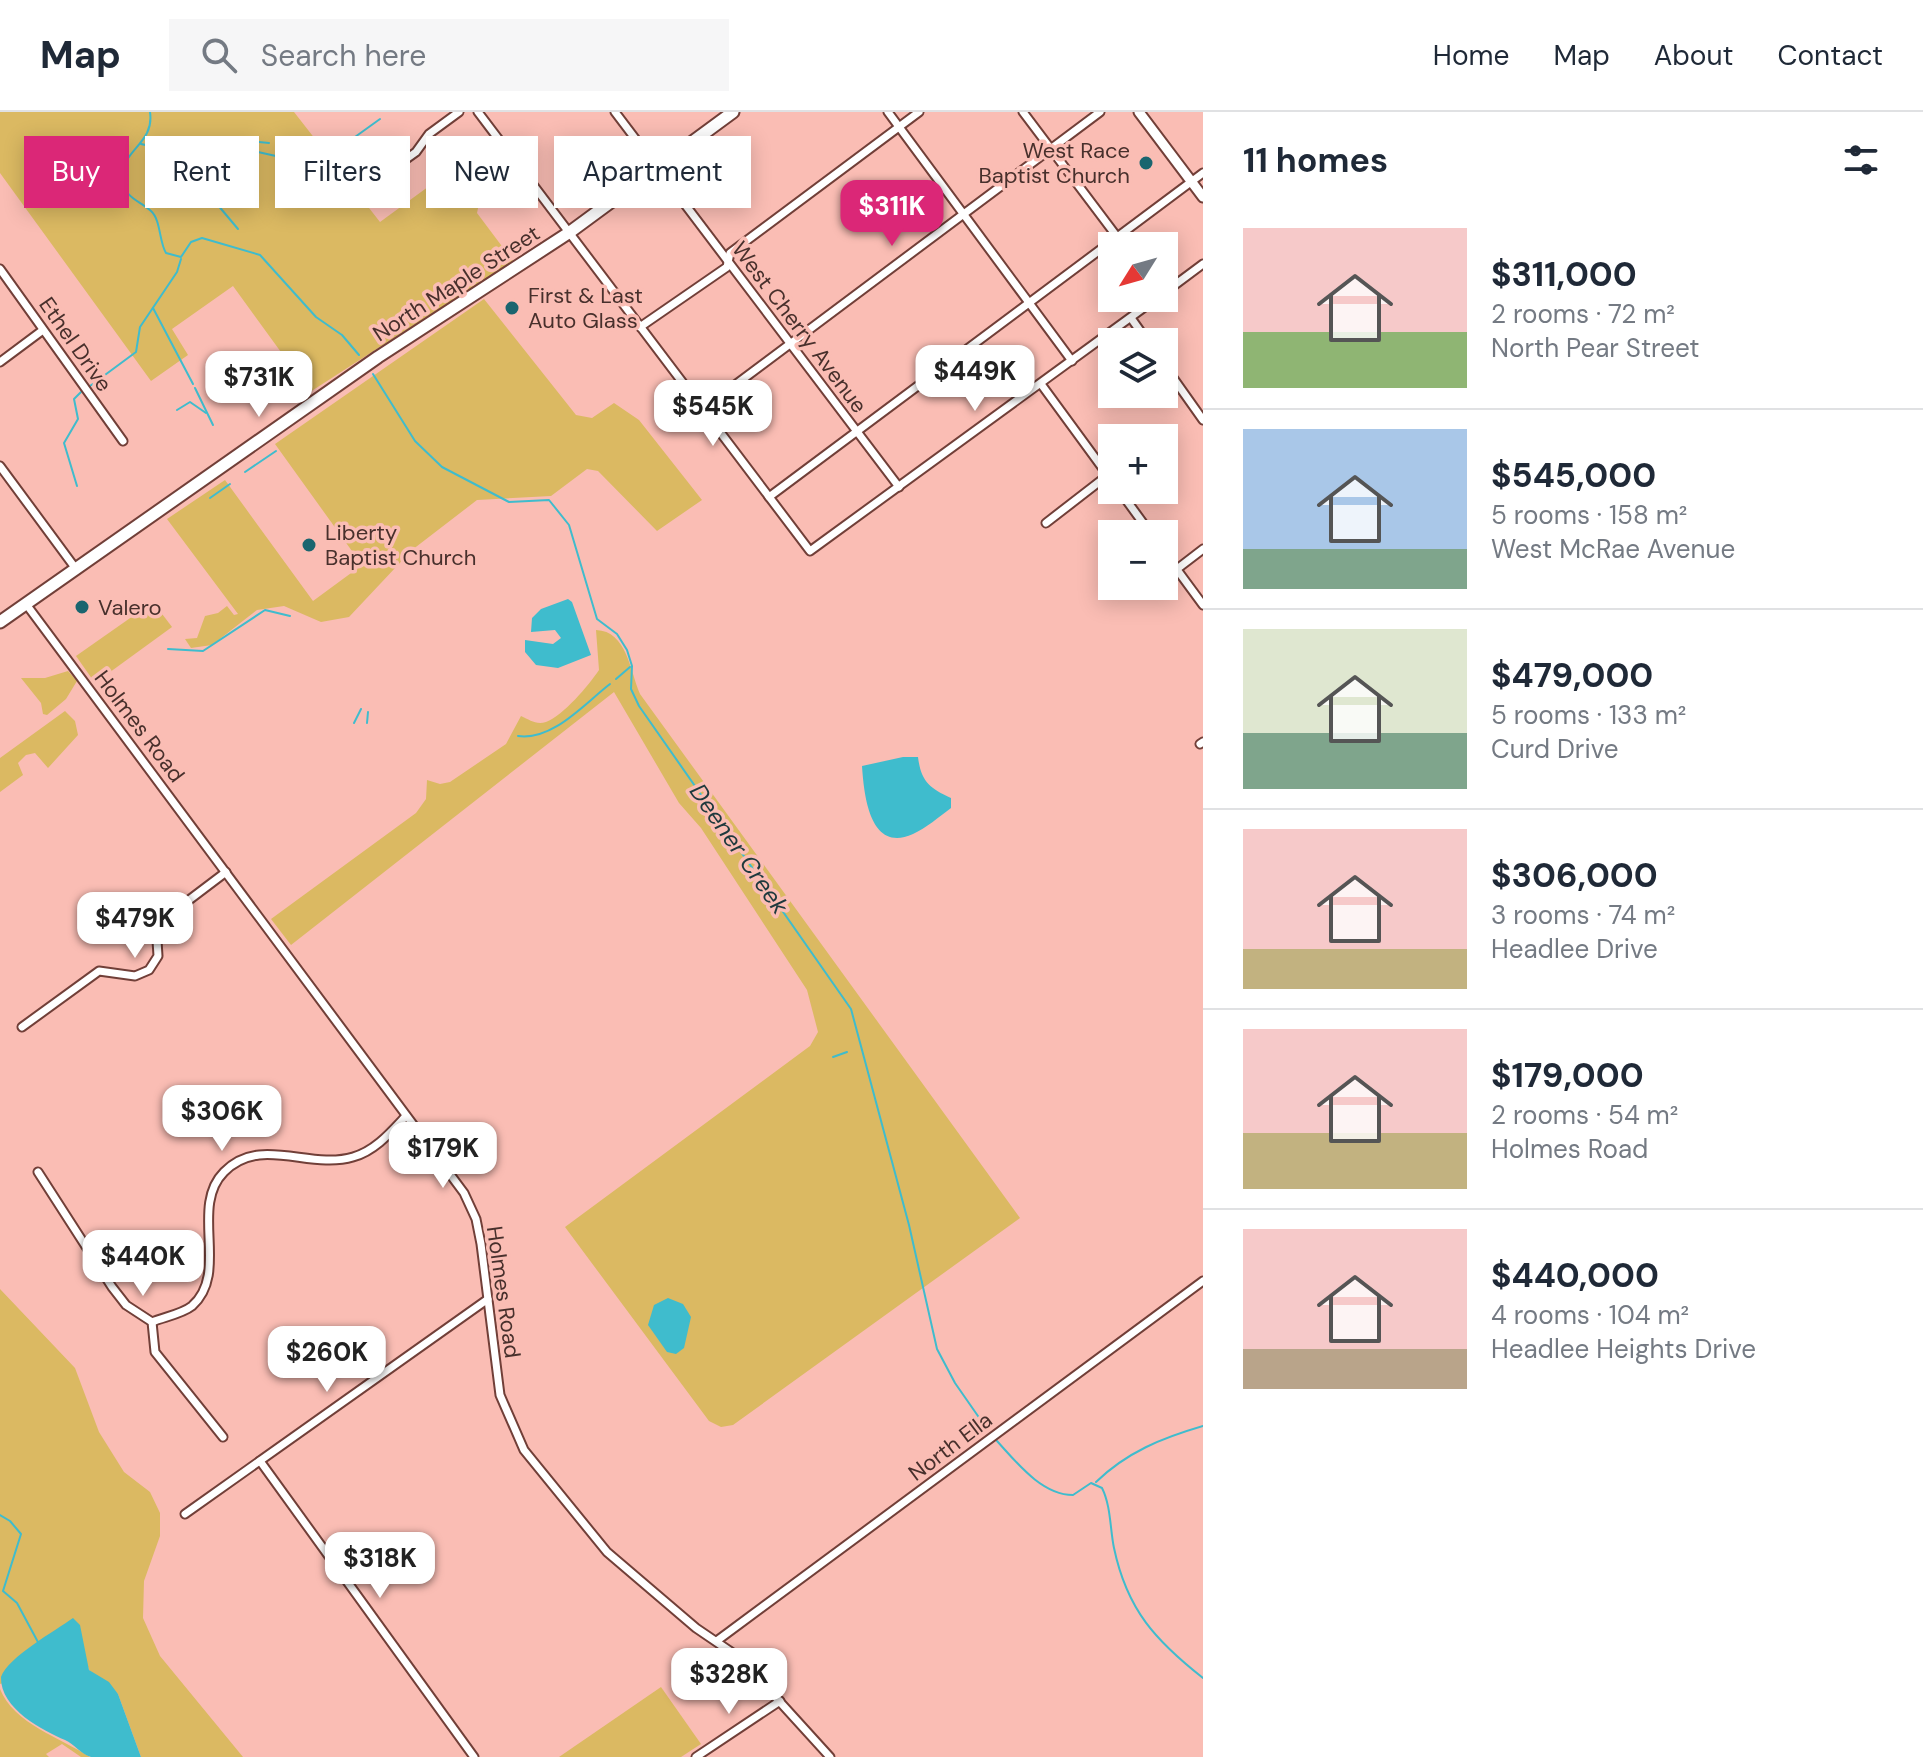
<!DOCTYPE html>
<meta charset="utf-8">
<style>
:root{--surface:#fff;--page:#f6f6f7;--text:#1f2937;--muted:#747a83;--line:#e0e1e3;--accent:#db2777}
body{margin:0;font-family:"DM Sans",sans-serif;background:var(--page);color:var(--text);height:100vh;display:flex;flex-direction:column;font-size:30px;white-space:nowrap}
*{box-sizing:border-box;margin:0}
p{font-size:26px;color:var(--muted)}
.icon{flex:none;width:44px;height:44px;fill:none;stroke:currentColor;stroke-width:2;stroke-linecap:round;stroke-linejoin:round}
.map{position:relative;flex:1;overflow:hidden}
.details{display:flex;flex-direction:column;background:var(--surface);width:720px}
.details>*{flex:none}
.top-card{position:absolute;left:24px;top:24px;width:760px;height:72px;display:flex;gap:16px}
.needle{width:52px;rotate:233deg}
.fabs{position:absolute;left:1098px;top:120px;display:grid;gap:16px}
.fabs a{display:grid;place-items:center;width:80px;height:80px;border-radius:0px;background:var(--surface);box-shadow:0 4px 20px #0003;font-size:40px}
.price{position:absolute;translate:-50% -68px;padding:0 18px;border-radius:16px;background:#fff;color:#222;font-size:26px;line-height:52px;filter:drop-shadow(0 2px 4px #0008)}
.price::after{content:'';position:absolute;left:50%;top:48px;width:24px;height:18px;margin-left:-12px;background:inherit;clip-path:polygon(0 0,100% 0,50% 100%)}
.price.on{background:var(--accent);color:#fff}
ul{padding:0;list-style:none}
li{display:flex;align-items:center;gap:24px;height:200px;padding:0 40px}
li+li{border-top:2px solid var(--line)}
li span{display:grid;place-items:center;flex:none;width:224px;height:160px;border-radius:0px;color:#555}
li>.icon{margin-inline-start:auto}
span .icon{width:96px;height:96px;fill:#fffc;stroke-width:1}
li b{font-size:34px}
h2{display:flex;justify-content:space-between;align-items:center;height:96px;padding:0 40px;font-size:34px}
.pill{padding:0 28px;border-radius:0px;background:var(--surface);box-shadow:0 4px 20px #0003;font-size:28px;line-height:72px}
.pill.on{background:var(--accent);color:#fff}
header{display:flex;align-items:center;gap:48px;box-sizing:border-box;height:112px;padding:0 40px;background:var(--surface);border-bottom:2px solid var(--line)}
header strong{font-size:38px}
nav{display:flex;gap:44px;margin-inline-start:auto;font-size:28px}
.search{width:560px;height:72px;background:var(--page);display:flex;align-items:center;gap:20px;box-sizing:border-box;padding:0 28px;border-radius:0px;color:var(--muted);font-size:30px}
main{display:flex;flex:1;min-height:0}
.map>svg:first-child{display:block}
</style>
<header>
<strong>Map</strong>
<div class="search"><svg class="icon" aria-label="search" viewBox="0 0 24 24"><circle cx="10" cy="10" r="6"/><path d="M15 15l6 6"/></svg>Search here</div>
<nav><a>Home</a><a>Map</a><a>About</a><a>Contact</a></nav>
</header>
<main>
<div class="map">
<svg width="1203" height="1645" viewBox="0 0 1203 1645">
<rect width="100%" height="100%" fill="#fabdb4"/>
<g fill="#dbb962">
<path d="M 0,0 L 294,0 L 380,110 L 462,50 L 472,58 L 477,69 L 472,78 L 480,87 L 477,101 L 513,149 L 310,280 L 233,174 L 172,217 L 188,243 L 151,269 L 0,61 Z"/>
<path d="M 484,187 L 576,303 L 592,306 L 614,291 L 639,308 L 702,388 L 657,419 L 598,359 L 587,357 L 551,384 L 477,388 L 412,438 L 349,505 L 321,510 L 284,494 L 257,498 L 212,533 L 191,536 L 185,527 L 197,526 L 205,504 L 218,501 L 227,494 L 234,503 L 238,502 L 167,407 L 225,368 L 313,489 L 362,453 L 275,332 Z"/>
<path d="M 153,490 L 172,515 L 95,571 L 76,544 Z"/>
<path d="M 596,518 C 627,519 630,559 640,582 L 1020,1106 L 733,1313 L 721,1315 L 709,1309 L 565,1115 L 810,934 L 818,920 L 807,878 L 701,716 L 679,691 L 614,580 L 291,833 L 271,807 L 416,701 L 426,687 L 427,668 L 440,672 L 450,670 L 506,632 L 521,604 C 530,608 536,613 546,610 C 564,603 588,574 599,558 Z"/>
<path d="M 68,559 L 77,569 L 66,587 L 47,603 L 43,602 L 41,591 L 21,566 L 45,566 Z"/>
<path d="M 65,599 L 75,609 L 78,623 L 48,656 L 35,641 L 26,643 L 18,651 L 23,663 L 0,680 L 0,646 Z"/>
<path d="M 0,1177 L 75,1256 L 99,1320 L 124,1360 L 150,1380 L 160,1401 L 160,1424 L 144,1469 L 143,1506 L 160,1544 L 243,1645 L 141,1645 L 118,1582 L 89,1558 L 84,1542 L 0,1572 Z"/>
<path d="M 661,1575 L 701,1632 L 681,1645 L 559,1645 Z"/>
<path d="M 0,1577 C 14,1612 61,1626 90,1645 L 81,1645 L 62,1632 L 46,1642 L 49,1645 L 0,1645 Z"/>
</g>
<g fill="#3fbccd">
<path d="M 568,487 L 572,490 L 591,543 L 558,556 L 536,553 L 525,540 L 525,528 L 553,532 L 561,526 L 555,518 L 531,520 L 532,506 L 541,497 Z"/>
<path d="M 903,645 L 918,645 C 921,669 929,676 951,686 L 951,696 C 939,705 926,716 913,722 C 869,742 864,681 862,654 Z"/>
<path d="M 668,1186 L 683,1192 L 691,1205 L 684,1236 L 676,1242 L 667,1240 L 648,1213 L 654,1193 Z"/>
<path d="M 73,1506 L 80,1513 L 89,1558 L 109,1570 L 118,1582 L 141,1645 C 126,1645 106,1645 91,1645 C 82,1643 74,1632 65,1628 C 44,1619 0,1597 1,1565 C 8,1545 55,1519 73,1506 Z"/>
</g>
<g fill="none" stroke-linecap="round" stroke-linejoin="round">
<g stroke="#3fbccd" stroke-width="2">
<path d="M 150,0 C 155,33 119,38 123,68 C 125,87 139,88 151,99 C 161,108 159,130 166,141 L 181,145 L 191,130 L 202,126 L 260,143 L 316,205 L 342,223 L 359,243"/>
<path d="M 231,27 L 269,31"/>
<path d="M 141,32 C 168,40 194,26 222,27"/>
<path d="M 169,35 L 238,117"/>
<path d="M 220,35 L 233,49 L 238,49"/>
<path d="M 243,45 L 258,40 L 316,53 L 380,7"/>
<path d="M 153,196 L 193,272"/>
<path d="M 373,262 L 415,329 L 442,355 L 509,390 L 549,388 L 569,413 L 597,507 L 617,522 L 627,538 L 632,554 L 631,577 L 639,594 L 851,897 L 909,1113 L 937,1237 L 955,1271 L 987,1317"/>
<path d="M 90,274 L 136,240 L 140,215 L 177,160 L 181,147"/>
<path d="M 195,276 L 213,313"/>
<path d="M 177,298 L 190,290 L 206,301"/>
<path d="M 245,360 L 276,339"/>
<path d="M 77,374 L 64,331 L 78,307 L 74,287 L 81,280"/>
<path d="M 210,386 L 230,372"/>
<path d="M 168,537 L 203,539 L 265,498 L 290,504"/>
<path d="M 616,567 L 630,555"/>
<path d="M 354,611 L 361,597"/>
<path d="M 367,611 L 368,600"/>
<path d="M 518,624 C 553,629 585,591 610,572"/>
<path d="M 833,945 L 847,940"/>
<path d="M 997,1329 C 1017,1351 1042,1383 1073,1383 L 1091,1371 L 1102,1376 C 1111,1394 1110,1417 1114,1436 C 1127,1498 1156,1529 1203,1566"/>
<path d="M 1096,1370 C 1127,1340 1162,1326 1203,1314"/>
<path d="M 0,1403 L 10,1409 L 21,1422 L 3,1479 L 17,1491 L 39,1532"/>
</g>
<g stroke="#713f38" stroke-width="11">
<g id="minor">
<path d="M 478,0 L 810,439 L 1157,186"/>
<path d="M 615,0 L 899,375"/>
<path d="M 888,0 L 1072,249"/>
<path d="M 1023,0 L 1124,134"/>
<path d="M 370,73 L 416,40 L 429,22 L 459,0"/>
<path d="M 0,157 L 123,329"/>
<path d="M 1164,181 L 1203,152"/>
<path d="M 1131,206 L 1148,230"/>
<path d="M 640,215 L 727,155 L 730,141 L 919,0"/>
<path d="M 0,250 L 43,218"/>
<path d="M 1164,253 L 1203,308"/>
<path d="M 1041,272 L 1112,369"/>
<path d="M 703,297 L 1100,0"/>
<path d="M 0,354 L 76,457"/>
<path d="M 1119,378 L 1151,422"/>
<path d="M 769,385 L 1203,61"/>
<path d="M 1046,411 L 1108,363"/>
<path d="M 1164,440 L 1203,493"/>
<path d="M 1177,457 L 1203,437"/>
<path d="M 26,492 L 464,1081 L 476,1107 L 481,1132 L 500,1283 L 524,1338 L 607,1440 L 696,1516 L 740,1546 L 830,1645"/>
<path d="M 1200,632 L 1203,630"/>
<path d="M 22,915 L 99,859 L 135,864 L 149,858 L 158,844 L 156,813 L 226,760"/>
<path d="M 38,1060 L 112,1175 L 126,1193 L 152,1210 L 155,1240 L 223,1325"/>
<path d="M 152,1210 C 164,1205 182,1202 192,1194 C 230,1161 189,1095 224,1060 C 260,1023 309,1058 353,1045 C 375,1039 391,1020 406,1004"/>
<path d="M 260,1349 L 474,1645"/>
<path d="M 185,1402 L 488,1187"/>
<path d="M 718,1528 L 1203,1169"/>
<path d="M 696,1645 L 780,1589"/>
</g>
</g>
<g stroke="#713f38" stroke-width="13">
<path id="tertiary" d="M 1139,0 L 1203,85"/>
</g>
<g stroke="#713f38" stroke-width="15">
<path id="secondary" d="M 0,510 L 378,245 L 570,120 L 733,0"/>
</g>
<use href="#minor" stroke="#fff" stroke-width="7"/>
<use href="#tertiary" stroke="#fff" stroke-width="9"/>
<use href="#secondary" stroke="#fff" stroke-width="11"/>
</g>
<g fill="#1a656f" stroke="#fabdb4" stroke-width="3">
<circle cx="1146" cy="51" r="8"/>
<circle cx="512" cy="196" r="8"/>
<circle cx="309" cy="433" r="8"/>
<circle cx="82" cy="495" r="8"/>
</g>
<g text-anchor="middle" stroke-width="7" stroke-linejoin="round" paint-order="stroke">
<g font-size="22" fill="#48302c" stroke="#fabdb4" text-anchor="start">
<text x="1130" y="46" text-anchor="end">West Race<tspan x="1130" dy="25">Baptist Church</tspan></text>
<text x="528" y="191">First &amp; Last<tspan x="528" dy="25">Auto Glass</tspan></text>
<text x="325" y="428">Liberty<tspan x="325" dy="25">Baptist Church</tspan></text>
<text x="98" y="503">Valero</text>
</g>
<g font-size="22" fill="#48302c" stroke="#fabdb4">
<text transform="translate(456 171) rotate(-33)" y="8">North Maple Street</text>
<text transform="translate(800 215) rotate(53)" y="8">West Cherry Avenue</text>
<text transform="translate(76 232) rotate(55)" y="8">Ethel Drive</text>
<text transform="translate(140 614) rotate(53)" y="8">Holmes Road</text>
<text transform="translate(504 1180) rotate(82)" y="8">Holmes Road</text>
<text transform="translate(950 1334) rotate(-37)" y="8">North Ella</text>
</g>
<g font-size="24" font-style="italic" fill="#1e393d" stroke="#fabdb4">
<text transform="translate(739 737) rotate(55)" y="8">Deener Creek</text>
</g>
</g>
</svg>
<div class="fabs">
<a><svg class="needle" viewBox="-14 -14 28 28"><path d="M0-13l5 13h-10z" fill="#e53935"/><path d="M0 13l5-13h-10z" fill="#747a83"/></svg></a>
<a><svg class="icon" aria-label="layers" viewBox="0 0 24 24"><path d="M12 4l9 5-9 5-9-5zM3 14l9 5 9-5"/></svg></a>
<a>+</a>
<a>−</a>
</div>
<b class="price on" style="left:892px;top:136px">$311K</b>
<b class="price" style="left:975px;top:301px">$449K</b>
<b class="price" style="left:259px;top:307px">$731K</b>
<b class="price" style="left:713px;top:336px">$545K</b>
<b class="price" style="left:135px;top:848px">$479K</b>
<b class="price" style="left:222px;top:1041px">$306K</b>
<b class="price" style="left:443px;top:1078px">$179K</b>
<b class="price" style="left:143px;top:1186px">$440K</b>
<b class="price" style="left:327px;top:1282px">$260K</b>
<b class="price" style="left:380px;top:1488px">$318K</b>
<b class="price" style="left:729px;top:1604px">$328K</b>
<div class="top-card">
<a class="pill on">Buy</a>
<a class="pill">Rent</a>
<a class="pill">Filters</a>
<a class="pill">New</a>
<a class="pill">Apartment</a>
</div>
</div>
<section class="details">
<h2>11 homes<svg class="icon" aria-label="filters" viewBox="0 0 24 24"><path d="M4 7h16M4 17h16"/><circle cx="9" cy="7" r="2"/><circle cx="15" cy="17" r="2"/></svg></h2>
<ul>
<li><span style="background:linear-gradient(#f6c9c9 65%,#8fb573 0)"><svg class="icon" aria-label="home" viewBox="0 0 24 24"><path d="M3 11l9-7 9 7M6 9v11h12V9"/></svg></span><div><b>$311,000</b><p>2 rooms · 72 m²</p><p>North Pear Street</p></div></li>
<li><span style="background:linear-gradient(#a9c7e8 75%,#7fa58c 0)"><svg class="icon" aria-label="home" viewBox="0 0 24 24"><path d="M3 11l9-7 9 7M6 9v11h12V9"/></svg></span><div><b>$545,000</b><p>5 rooms · 158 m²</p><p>West McRae Avenue</p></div></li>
<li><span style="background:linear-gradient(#dfe7d0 65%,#7fa58c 0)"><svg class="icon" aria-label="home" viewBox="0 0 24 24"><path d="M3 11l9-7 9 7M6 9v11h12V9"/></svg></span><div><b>$479,000</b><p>5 rooms · 133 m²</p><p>Curd Drive</p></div></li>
<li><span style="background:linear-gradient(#f6c9c9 75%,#c2b280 0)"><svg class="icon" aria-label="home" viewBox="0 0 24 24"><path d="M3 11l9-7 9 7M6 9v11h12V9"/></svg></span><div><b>$306,000</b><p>3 rooms · 74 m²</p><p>Headlee Drive</p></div></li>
<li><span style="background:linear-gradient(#f6c9c9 65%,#c2b280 0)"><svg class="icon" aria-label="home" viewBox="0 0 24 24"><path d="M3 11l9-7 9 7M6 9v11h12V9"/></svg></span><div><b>$179,000</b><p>2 rooms · 54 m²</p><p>Holmes Road</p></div></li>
<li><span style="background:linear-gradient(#f6c9c9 75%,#b9a48a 0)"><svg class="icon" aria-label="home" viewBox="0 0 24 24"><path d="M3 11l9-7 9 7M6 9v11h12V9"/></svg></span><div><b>$440,000</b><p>4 rooms · 104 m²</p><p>Headlee Heights Drive</p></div></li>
</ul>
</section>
</main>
